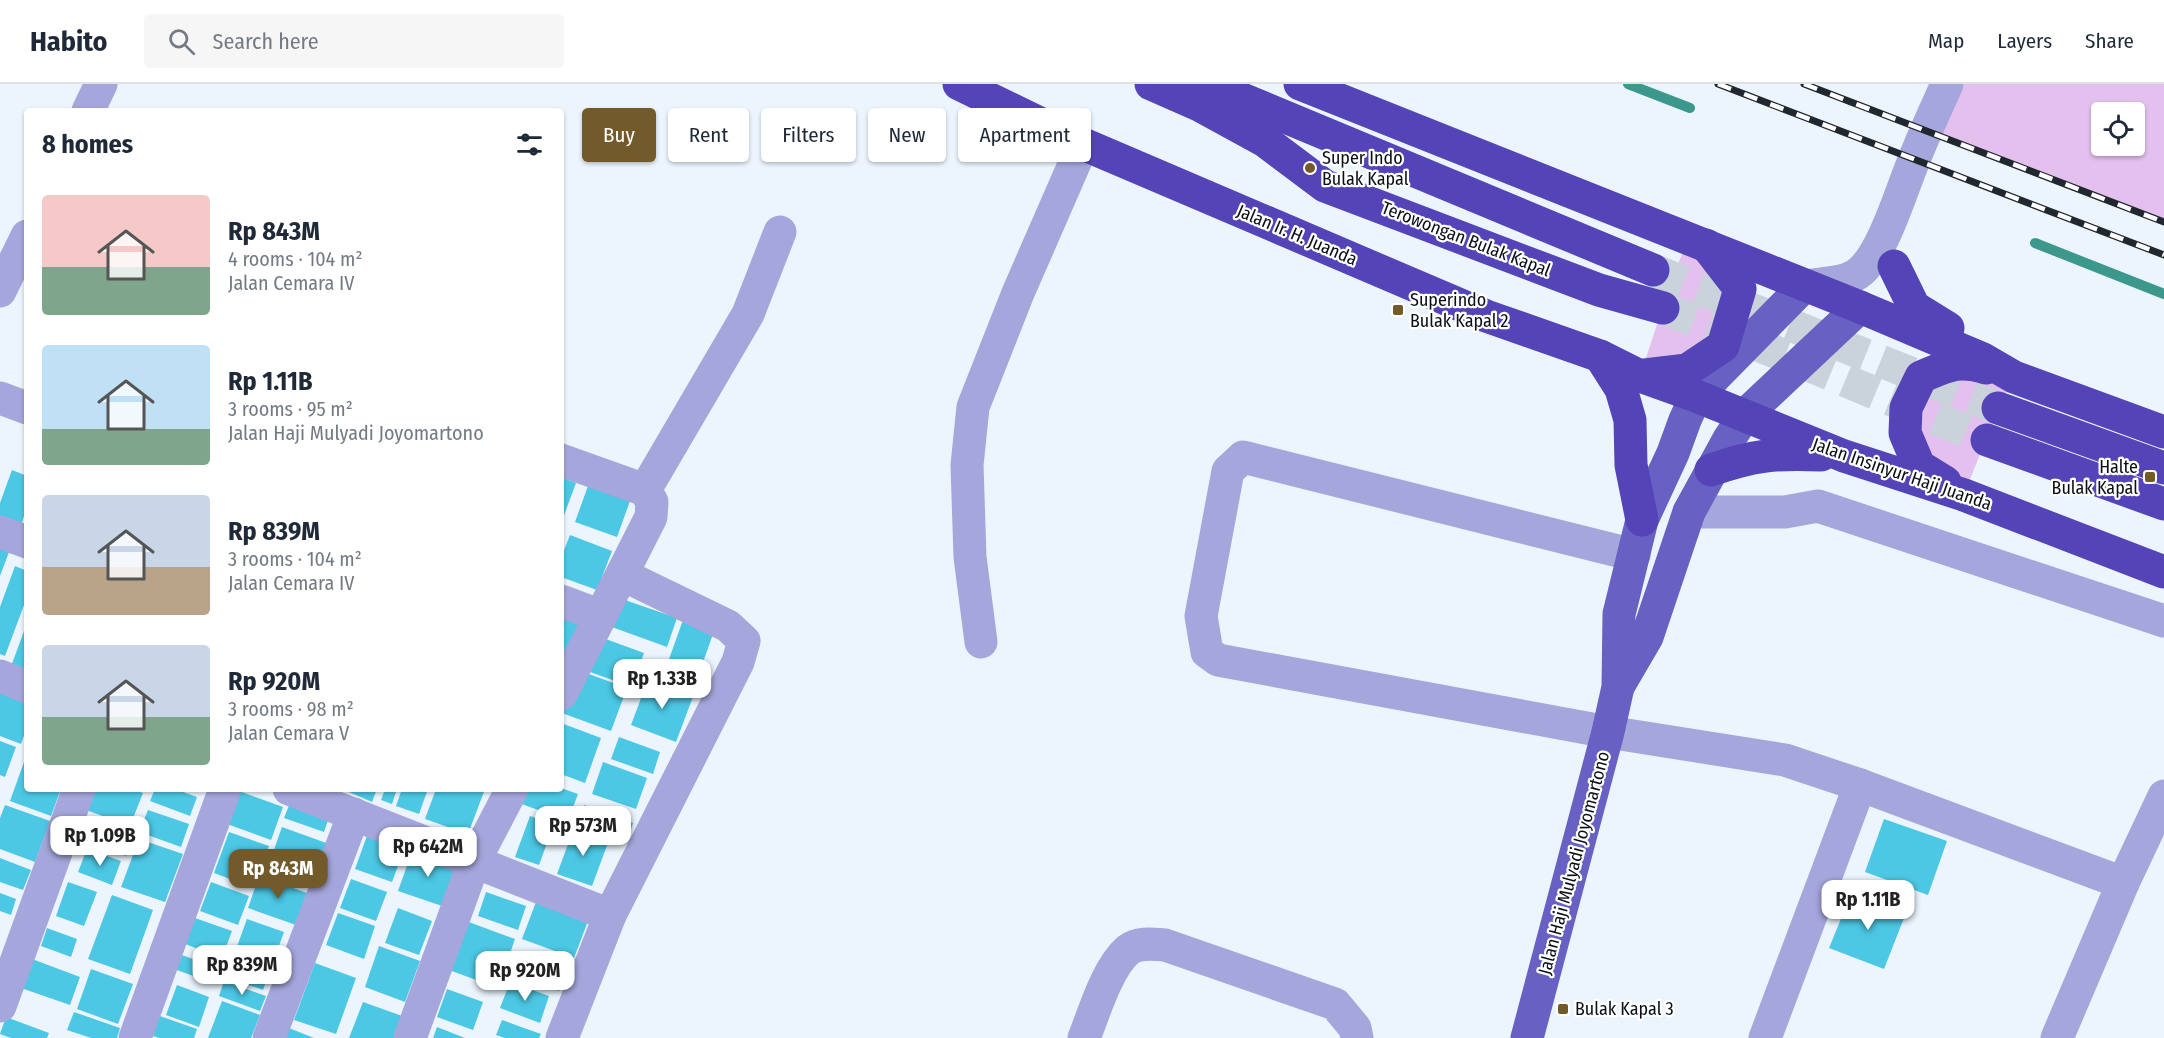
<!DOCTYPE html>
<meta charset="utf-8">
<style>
:root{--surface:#fff;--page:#f6f6f7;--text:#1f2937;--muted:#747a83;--line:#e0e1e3;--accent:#735a2b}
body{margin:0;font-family:"Fira Sans Condensed",sans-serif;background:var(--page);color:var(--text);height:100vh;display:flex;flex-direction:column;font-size:22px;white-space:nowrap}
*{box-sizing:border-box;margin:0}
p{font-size:20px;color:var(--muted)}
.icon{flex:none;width:33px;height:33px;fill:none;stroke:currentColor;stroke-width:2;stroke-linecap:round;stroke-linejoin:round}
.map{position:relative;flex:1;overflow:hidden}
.sheet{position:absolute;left:24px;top:24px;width:540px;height:684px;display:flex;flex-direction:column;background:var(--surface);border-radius:6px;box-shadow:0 2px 4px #0004}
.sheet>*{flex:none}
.top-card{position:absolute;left:582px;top:24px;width:570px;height:54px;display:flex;gap:12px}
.controls{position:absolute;left:2091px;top:18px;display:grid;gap:12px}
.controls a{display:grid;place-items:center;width:54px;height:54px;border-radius:6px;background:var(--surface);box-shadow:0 2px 4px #0004;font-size:30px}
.price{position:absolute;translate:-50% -51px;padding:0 14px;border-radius:12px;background:#fff;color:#222;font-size:20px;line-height:39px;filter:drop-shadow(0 2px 3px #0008)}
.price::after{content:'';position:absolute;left:50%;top:36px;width:18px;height:14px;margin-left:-9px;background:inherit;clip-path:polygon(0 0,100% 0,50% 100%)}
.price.active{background:var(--accent);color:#fff}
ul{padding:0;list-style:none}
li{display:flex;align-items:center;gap:18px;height:150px;padding:0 18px}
li span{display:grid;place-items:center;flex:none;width:168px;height:120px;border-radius:6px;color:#555}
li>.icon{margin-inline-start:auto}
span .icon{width:72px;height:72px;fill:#fffc;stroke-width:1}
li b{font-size:26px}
h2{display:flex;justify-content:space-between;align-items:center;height:72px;padding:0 18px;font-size:26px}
.chip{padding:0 21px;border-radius:6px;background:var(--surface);box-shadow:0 2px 4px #0004;font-size:21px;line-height:54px}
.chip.active{background:var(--accent);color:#fff}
header{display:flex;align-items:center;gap:36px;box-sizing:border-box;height:84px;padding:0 30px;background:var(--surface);border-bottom:2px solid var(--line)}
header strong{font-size:28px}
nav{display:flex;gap:33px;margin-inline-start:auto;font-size:21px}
.search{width:420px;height:54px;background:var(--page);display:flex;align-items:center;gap:15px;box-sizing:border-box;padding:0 21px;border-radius:6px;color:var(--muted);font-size:22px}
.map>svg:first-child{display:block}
</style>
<header>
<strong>Habito</strong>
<div class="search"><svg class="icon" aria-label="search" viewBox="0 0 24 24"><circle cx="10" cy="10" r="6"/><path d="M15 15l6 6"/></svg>Search here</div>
<nav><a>Map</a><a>Layers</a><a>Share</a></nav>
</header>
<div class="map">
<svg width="2164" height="954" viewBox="0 0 2164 954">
<rect width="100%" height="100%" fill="#ecf5fe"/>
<g fill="#e3c0ee" fill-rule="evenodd">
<path d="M 1947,0 L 2164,0 L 2164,138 L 1927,47 ZM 2102,28 L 2134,28 L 2134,62 L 2102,62 Z"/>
<path d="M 1689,153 L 1740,205 L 1723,262 L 1640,292 L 1672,195 Z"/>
<path d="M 1921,293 L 2014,293 L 1998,324 L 1964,411 L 1919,382 Z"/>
</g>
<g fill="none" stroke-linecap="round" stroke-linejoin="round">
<g stroke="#3c978d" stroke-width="10">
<path d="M 1628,0 L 1690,24"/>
<path d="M 2035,159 L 2164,210"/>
</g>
</g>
<g fill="#4cc7e4">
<path d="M 12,386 L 27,392 L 27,423 L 21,441 L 0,434 L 0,419 Z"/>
<path d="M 561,393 L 576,399 L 563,434 L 561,433 Z"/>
<path d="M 588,402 L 630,417 L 617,453 L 575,438 Z"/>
<path d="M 570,451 L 612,467 L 597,506 L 561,493 L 561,474 Z"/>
<path d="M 0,464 L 9,468 L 0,492 Z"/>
<path d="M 15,482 L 27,487 L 27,513 L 5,572 L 0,570 L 0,523 Z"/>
<path d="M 619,514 L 677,534 L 667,563 L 609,542 Z"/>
<path d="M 562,533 L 581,540 L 561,593 L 561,537 Z"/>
<path d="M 683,536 L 714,547 L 694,604 L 663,592 Z"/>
<path d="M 27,539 L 27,591 L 10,585 Z"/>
<path d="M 603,554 L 644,569 L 632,603 L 590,588 Z"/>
<path d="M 578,586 L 627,604 L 611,647 L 562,629 Z"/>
<path d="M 649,593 L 694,610 L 676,658 L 631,641 Z"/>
<path d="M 0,605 L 27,614 L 27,643 L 21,660 L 0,652 Z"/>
<path d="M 561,639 L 601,654 L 585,699 L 561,690 Z"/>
<path d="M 619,653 L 660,668 L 653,690 L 611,675 Z"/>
<path d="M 0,657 L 16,663 L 5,693 L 0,691 Z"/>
<path d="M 24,678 L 27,679 L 27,705 L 61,705 L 51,732 L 10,717 Z"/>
<path d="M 603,678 L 647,694 L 636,725 L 592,710 Z"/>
<path d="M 561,704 L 578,710 L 568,737 L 519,719 L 524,705 Z"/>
<path d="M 94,705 L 131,705 L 143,709 L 130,742 L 86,726 Z"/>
<path d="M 155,705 L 175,705 L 197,713 L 190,732 L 150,717 Z"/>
<path d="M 342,705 L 377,705 L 372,718 Z"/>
<path d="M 385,705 L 397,705 L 392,720 L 381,716 Z"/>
<path d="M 402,705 L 428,705 L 419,730 L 396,722 Z"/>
<path d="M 436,705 L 485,705 L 468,750 L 425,735 Z"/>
<path d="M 239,707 L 283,723 L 271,756 L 227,740 Z"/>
<path d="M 290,719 L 329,733 L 324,748 L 284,734 Z"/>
<path d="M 5,721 L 50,737 L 35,778 L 0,765 L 0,734 Z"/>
<path d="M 584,721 L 633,739 L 628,754 L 579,736 Z"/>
<path d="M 148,726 L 189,740 L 181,763 L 139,748 Z"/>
<path d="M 530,732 L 554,740 L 539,781 L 515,773 Z"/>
<path d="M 1884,735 L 1947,757 L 1928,811 L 1865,788 Z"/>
<path d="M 91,737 L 133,752 L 126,772 L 83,757 Z"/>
<path d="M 282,743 L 329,760 L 313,805 L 266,788 Z"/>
<path d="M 574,744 L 609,756 L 592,802 L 557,790 Z"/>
<path d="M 229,748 L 269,762 L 254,804 L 214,789 Z"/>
<path d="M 368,749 L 405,763 L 392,798 L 355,785 Z"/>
<path d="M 139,755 L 183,770 L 165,818 L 121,803 Z"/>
<path d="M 87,765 L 121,777 L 112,801 L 78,788 Z"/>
<path d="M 413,765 L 457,780 L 442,822 L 398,807 Z"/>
<path d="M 0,774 L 31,786 L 23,806 L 0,798 Z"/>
<path d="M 259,792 L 307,809 L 296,841 L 248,824 Z"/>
<path d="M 351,795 L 387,808 L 376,837 L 340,824 Z"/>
<path d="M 68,798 L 97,808 L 84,842 L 56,832 Z"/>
<path d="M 211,798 L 249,812 L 238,841 L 200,827 Z"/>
<path d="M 486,808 L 526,822 L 518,846 L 478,832 Z"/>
<path d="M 1852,808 L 1906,829 L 1884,885 L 1829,864 Z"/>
<path d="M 0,809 L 16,815 L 11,831 L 0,827 Z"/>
<path d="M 112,811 L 153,826 L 130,890 L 88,875 Z"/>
<path d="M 536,818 L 588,837 L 574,874 L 522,855 Z"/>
<path d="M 398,824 L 432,837 L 419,871 L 385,859 Z"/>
<path d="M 338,829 L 375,842 L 364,875 L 326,861 Z"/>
<path d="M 195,834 L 232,847 L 222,874 L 185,860 Z"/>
<path d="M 247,835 L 284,848 L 263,906 L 226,893 Z"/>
<path d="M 466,837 L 515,855 L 498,904 L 449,886 Z"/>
<path d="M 47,844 L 77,855 L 71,873 L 41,862 Z"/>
<path d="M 379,862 L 420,877 L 405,918 L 365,903 Z"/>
<path d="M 179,870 L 215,883 L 210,898 L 174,885 Z"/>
<path d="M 522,871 L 566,887 L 559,907 L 515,891 Z"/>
<path d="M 32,875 L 80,893 L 70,921 L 21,904 Z"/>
<path d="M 315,879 L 356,894 L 336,950 L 294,936 Z"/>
<path d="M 91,885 L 133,900 L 118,940 L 77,925 Z"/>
<path d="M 224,897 L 266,912 L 260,927 L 219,912 Z"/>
<path d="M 510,898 L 549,912 L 540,939 L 500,924 Z"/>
<path d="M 177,901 L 209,913 L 199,943 L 166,931 Z"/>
<path d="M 447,905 L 483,918 L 473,946 L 437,933 Z"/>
<path d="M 222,917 L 260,931 L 251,954 L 208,954 Z"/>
<path d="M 363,918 L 405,933 L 397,954 L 349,954 Z"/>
<path d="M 74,928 L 120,944 L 117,954 L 91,954 L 67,946 Z"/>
<path d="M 157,931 L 197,945 L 194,954 L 159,954 L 150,951 Z"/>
<path d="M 6,933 L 49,949 L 47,954 L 11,954 L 0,950 Z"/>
<path d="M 502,936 L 541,950 L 539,954 L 505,954 L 496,951 Z"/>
<path d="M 437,943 L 465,954 L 433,954 Z"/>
<path d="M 289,944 L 314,954 L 285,954 Z"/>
</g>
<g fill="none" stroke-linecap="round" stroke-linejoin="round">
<g stroke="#cad2db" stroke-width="33" stroke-dasharray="33 16" stroke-linecap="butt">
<path d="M 1653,186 L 1998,324"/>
<path d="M 1663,224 L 1806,280 L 1987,356"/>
</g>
<g stroke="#a5a6dc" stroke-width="33">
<path d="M 88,27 L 101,0"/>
<path d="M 1804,202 C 1823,199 1847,200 1861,187 C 1884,167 1902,104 1914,76 C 1924,50 1936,25 1947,0"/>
<path d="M 0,207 L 27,152"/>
<path d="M 0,314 L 27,324"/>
<path d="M 561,376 L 645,406 L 652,418 L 651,433 L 561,610"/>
<path d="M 645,406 L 748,230 L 780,148"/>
<path d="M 1689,428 L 1785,428 L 1818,422 L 2164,537"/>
<path d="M 0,448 L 27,458"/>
<path d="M 1634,471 L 1243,373 L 1228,387 L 1201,532 L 1207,568 L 1218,576 L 1608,648 L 1785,676 L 1860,701 L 2123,799"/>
<path d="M 561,517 L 601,532"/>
<path d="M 981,558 L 970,473 L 967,381 L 973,323 L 1018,209 L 1083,60"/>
<path d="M 0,592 L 27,603"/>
<path d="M 289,705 L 610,831"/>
<path d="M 0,922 L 79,705"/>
<path d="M 135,954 L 225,705"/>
<path d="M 269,954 L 354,730"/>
<path d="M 410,954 L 474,778 L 512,705"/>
<path d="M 562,954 L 610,831 L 738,578 L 744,557 L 728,542 L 623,491"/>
<path d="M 1084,954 C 1094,929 1107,884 1128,866 C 1138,858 1153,860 1165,861 L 1335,920 L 1355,944 L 1357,954"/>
<path d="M 1765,954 L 1860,701"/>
<path d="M 2057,954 L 2123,799 L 2164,712"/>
</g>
<g stroke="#6860c2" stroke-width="33">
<path d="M 1619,601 L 1647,553 L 1689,428 L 1729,355 L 1745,331 L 1860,223"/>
<path d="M 1527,954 L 1608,648 L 1618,603 L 1619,530 L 1642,436 L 1673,369 L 1685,336 L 1696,312 L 1804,202"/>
</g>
<g stroke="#5444b7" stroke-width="33">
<path d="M 959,0 L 1083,60 L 1486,232 L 1600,272 L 1640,292 L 1696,312 L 1844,372 L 1964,411 L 2164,488"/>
<path d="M 1151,0 L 1201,22 L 1265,57 L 1325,102 L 1599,206 L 1663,224"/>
<path d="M 1206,0 L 1653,186"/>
<path d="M 1300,0 L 1860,223 L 1983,275 L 2014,293 L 2164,348"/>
<path d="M 1894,182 L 1914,223 L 1948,244"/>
<path d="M 1600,272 L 1621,305 L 1630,336 L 1631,381 L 1642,436"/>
<path d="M 1645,291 L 1687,286 L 1723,262 L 1740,205 L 1706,161"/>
<path d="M 1998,324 L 2164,384"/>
<path d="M 1987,356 L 2164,420"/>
<path d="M 1711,386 C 1754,371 1776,369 1821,371"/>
<path d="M 1945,398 L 1919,382 L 1905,349 L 1906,324 L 1921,293 C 1947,282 1958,275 1986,284"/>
</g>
<g stroke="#20272e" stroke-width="7">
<g id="rail">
<path d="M 1718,0 L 2164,171"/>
<path d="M 1804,0 L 2164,138"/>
</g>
</g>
<use href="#rail" stroke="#fff" stroke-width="4.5" stroke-dasharray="14" stroke-linecap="butt"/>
</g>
<g fill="#735a2b" stroke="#fff" stroke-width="2">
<circle cx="1310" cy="84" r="6"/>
<rect x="1392" y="220" width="12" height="12" rx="3"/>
<rect x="2144" y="387" width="12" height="12" rx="3"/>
<rect x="1557" y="919" width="12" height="12" rx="3"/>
</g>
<g text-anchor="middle" stroke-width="4.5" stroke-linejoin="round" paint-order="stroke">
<g font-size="18" fill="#080f16" stroke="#fff" text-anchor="start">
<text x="1322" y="80">Super Indo<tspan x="1322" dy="21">Bulak Kapal</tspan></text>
<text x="1410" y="222">Superindo<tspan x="1410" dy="21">Bulak Kapal 2</tspan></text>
<text x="2138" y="389" text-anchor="end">Halte<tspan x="2138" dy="21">Bulak Kapal</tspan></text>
<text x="1575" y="931">Bulak Kapal 3</text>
</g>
<g font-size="18" fill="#080f16" stroke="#fff">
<text transform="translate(1297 151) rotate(23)" y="6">Jalan Ir. H. Juanda</text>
<text transform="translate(1466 155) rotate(21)" y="6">Terowongan Bulak Kapal</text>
<text transform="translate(1902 390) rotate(19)" y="6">Jalan Insinyur Haji Juanda</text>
<text transform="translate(1574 779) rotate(-75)" y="6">Jalan Haji Mulyadi Joyomartono</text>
</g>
</g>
</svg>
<div class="controls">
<a><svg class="icon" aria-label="locate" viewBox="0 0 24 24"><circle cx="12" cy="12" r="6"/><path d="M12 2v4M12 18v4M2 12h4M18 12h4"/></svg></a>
</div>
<b class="price" style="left:662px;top:626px">Rp 1.33B</b>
<b class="price" style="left:583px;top:773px">Rp 573M</b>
<b class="price" style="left:100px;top:783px">Rp 1.09B</b>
<b class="price" style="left:428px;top:794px">Rp 642M</b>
<b class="price active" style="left:278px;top:816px">Rp 843M</b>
<b class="price" style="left:1868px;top:847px">Rp 1.11B</b>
<b class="price" style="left:242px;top:912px">Rp 839M</b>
<b class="price" style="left:525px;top:918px">Rp 920M</b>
<div class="top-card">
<a class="chip active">Buy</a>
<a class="chip">Rent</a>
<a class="chip">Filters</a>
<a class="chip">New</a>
<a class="chip">Apartment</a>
</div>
<section class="sheet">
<h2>8 homes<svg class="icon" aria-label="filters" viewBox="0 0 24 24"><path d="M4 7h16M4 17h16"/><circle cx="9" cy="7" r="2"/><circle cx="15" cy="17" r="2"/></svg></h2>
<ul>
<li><span style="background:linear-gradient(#f6c9c9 60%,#7fa58c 0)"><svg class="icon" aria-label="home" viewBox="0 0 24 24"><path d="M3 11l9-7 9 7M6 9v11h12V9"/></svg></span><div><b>Rp 843M</b><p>4 rooms · 104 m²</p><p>Jalan Cemara IV</p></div></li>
<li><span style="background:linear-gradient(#bfe0f5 70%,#7fa58c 0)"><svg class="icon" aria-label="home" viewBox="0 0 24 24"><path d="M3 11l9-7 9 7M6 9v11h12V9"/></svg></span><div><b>Rp 1.11B</b><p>3 rooms · 95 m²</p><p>Jalan Haji Mulyadi Joyomartono</p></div></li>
<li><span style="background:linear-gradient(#c9d6e8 60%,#b9a48a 0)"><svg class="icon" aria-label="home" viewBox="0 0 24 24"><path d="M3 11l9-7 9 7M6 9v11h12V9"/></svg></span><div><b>Rp 839M</b><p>3 rooms · 104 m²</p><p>Jalan Cemara IV</p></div></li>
<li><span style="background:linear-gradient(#c9d6e8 60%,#7fa58c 0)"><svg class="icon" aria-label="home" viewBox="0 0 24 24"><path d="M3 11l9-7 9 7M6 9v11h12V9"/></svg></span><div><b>Rp 920M</b><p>3 rooms · 98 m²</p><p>Jalan Cemara V</p></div></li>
</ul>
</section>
</div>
